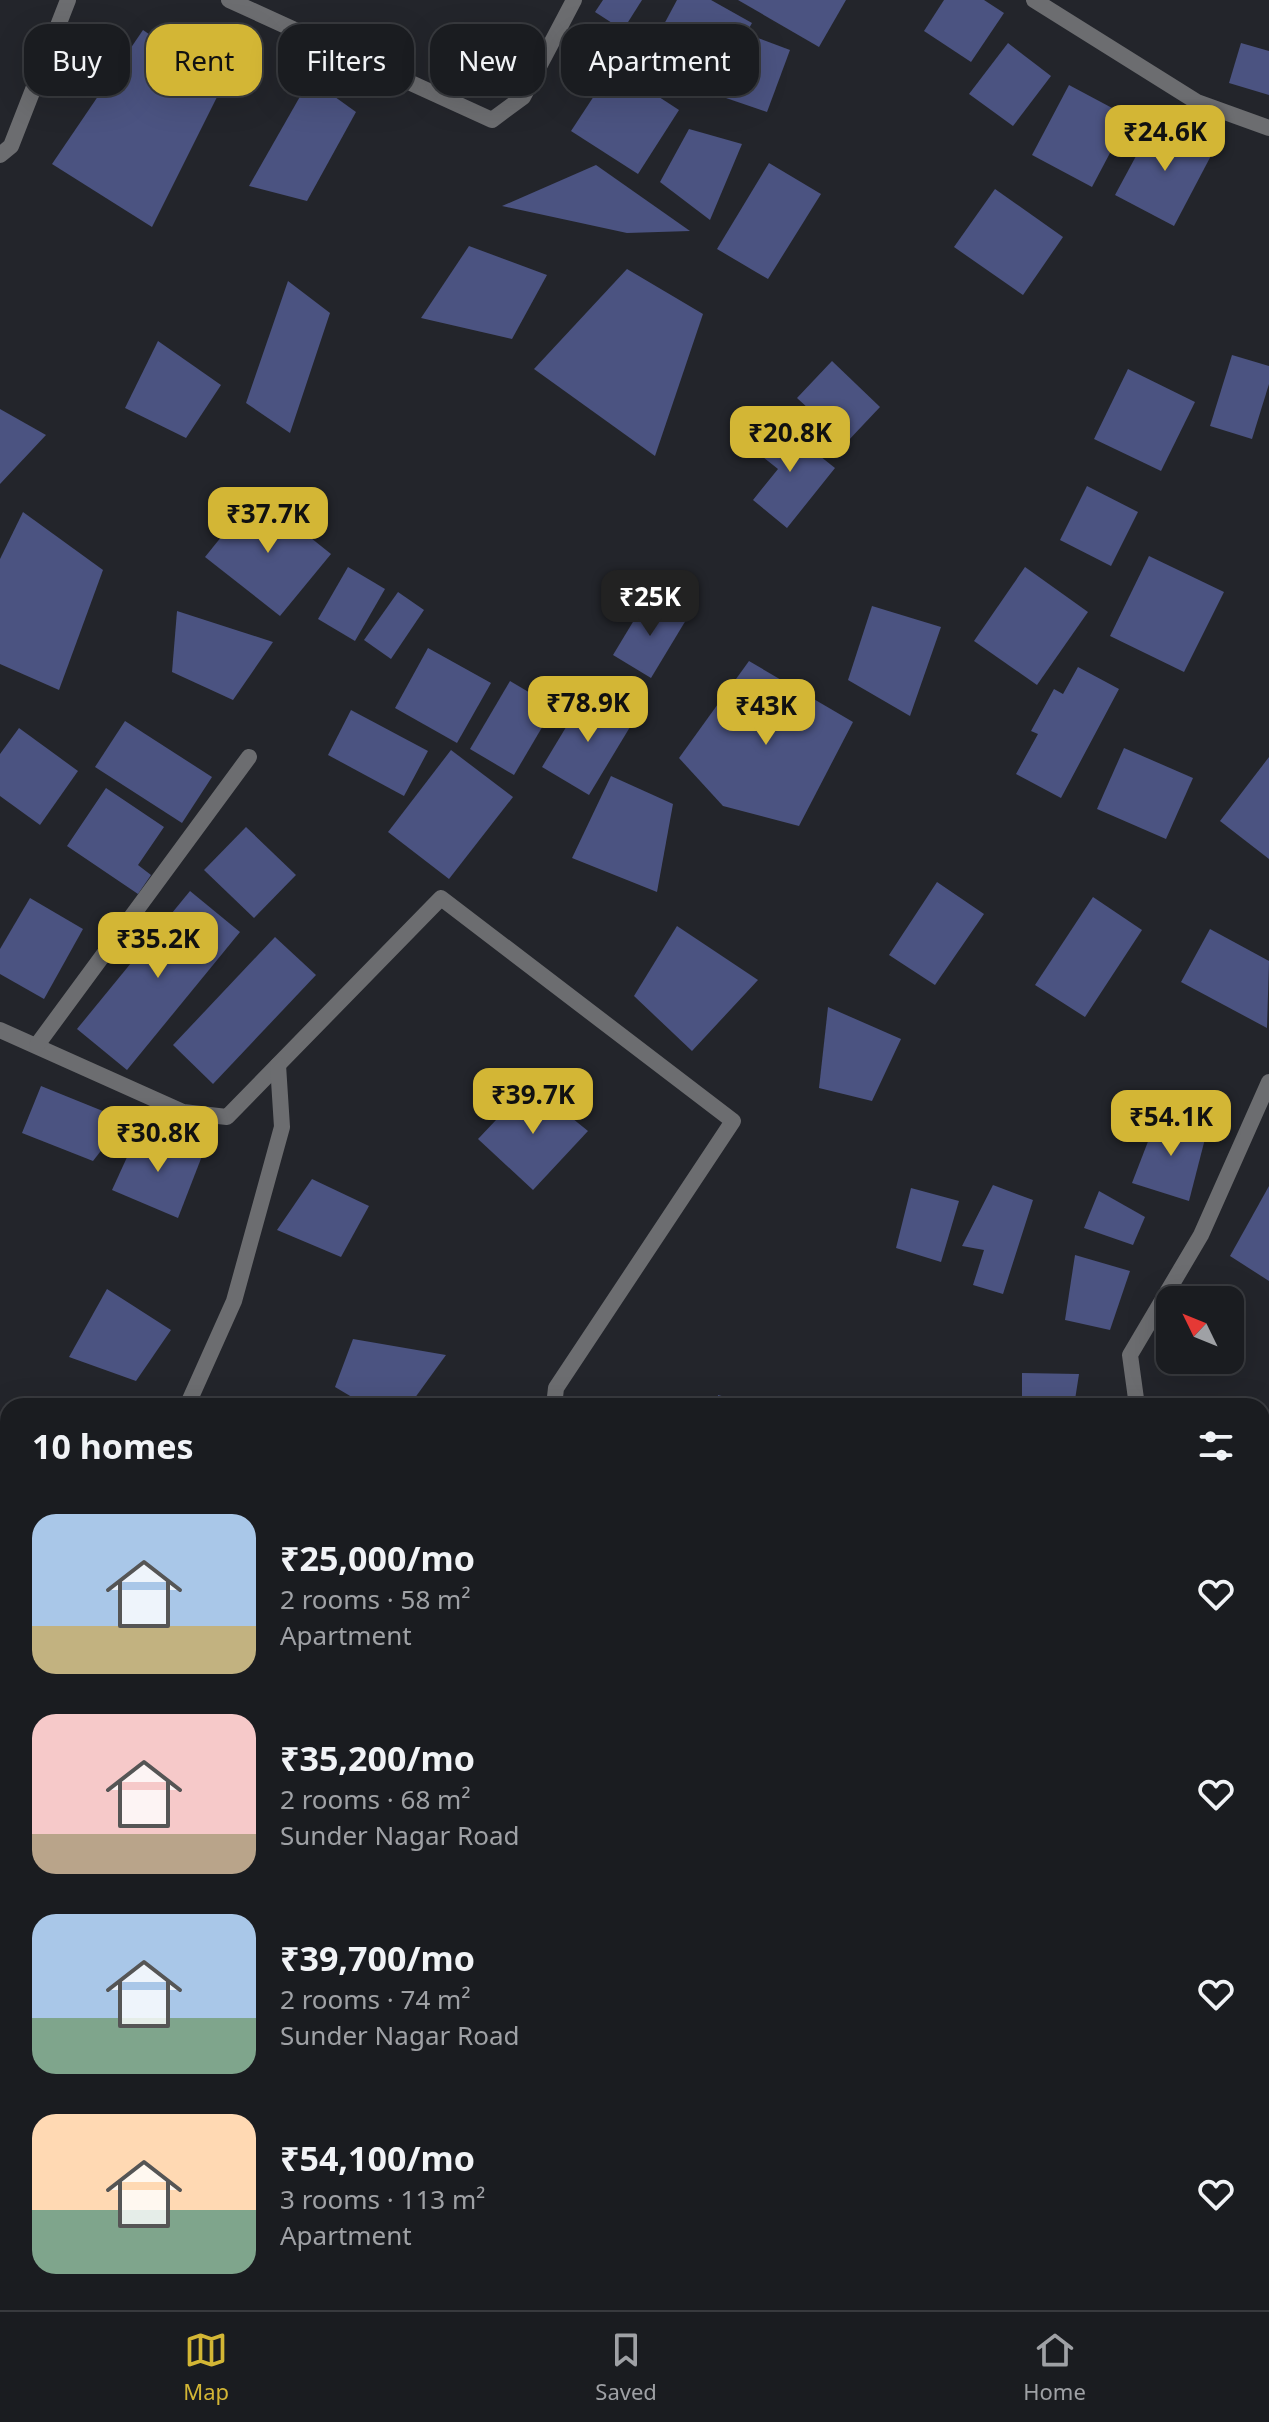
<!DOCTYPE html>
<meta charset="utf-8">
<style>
:root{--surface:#1a1c20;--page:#27292d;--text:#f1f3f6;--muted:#9fa1a5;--line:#383a3e;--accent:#d3b635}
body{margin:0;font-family:"Noto Sans",sans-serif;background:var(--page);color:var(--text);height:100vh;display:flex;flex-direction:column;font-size:30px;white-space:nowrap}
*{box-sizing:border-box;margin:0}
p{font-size:26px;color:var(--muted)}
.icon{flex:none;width:44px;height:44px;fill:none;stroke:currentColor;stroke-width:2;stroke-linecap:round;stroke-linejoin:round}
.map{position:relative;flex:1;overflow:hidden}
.sheet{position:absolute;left:0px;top:1398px;width:1270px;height:912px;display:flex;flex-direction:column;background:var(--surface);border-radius:24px 24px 0 0;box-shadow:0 8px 32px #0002,0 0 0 2px var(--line)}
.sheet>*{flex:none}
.banner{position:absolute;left:24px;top:24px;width:800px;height:72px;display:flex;gap:16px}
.needle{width:52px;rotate:313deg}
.fabs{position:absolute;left:1156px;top:1286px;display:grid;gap:16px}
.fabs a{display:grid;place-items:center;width:88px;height:88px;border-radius:16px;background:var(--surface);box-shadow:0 8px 32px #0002,0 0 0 2px var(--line);font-size:40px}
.price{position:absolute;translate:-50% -68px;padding:0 18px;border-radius:16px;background:var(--accent);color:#111;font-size:26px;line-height:52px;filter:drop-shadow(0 2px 4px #0008)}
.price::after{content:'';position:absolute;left:50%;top:48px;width:24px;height:18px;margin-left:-12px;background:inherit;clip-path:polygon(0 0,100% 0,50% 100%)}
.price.current{background:#222;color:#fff}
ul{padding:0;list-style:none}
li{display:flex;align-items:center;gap:24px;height:200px;padding:0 32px}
li span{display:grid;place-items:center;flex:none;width:224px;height:160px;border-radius:24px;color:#555}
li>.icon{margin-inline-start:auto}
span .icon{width:96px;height:96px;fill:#fffc;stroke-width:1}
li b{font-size:34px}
h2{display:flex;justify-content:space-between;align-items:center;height:96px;padding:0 32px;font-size:34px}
.chip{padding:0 28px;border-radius:24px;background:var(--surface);box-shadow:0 8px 32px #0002,0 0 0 2px var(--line);font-size:28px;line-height:72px}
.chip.current{background:var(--accent);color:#111}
.tabs{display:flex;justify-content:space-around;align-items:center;height:112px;border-top:2px solid var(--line);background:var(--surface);font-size:22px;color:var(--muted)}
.tabs a{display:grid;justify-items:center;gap:4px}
.tabs .current{color:var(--accent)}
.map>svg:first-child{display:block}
</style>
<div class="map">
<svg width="1269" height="2310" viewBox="0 0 1269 2310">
<rect width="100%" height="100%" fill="#23252b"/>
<g fill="#4b5381">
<path d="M 603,0 L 642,0 L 623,30 L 595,12 Z"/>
<path d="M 677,0 L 711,0 L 752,23 L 713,93 L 647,56 Z"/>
<path d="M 738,0 L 846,0 L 819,47 Z"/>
<path d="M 944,0 L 984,0 L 1004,13 L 971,62 L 924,31 Z"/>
<path d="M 143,30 L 223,85 L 152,227 L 52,164 Z"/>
<path d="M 750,35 L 790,50 L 767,112 L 726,98 Z"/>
<path d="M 1008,43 L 1051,76 L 1013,126 L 969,94 Z"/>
<path d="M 1241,43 L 1269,51 L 1269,95 L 1229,83 Z"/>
<path d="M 613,67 L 679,110 L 638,174 L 571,131 Z"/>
<path d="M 310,79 L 356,112 L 307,201 L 249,186 Z"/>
<path d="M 1069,85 L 1129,117 L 1092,187 L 1032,155 Z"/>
<path d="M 1156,119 L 1214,150 L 1174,226 L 1115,195 Z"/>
<path d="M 689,129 L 742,144 L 710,220 L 660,182 Z"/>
<path d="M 769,163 L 821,194 L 768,279 L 717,249 Z"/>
<path d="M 596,165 L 690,231 L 627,233 L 502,206 Z"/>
<path d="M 995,189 L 1063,237 L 1023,295 L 954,247 Z"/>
<path d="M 469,246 L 547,275 L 512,339 L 421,318 Z"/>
<path d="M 627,269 L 703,314 L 655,456 L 534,369 Z"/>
<path d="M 288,281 L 330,313 L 290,433 L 246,403 Z"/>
<path d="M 158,341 L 221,385 L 186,438 L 125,408 Z"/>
<path d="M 1232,355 L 1269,366 L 1269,384 L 1252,439 L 1210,426 Z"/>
<path d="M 832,361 L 880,407 L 846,443 L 797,398 Z"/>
<path d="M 1128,369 L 1195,402 L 1161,471 L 1094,439 Z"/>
<path d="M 0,409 L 46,435 L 0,484 Z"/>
<path d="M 776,421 L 835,468 L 787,528 L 753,500 L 778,469 L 753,449 Z"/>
<path d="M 1087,486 L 1138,512 L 1111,566 L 1060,540 Z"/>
<path d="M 256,494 L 331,554 L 280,616 L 205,557 Z"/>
<path d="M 23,512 L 103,570 L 59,690 L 0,664 L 0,559 Z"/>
<path d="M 1149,556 L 1224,592 L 1184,672 L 1110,636 Z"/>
<path d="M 348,567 L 385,589 L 355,641 L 318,619 Z"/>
<path d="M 1025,567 L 1088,612 L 1037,685 L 974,641 Z"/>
<path d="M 398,592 L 424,610 L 391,659 L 364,640 Z"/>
<path d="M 648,597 L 686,620 L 651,678 L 613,655 Z"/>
<path d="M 872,606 L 941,627 L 910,716 L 848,680 Z"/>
<path d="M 177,611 L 273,642 L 233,700 L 172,672 Z"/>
<path d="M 428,648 L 491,683 L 457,743 L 395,708 Z"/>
<path d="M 749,661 L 853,722 L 799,826 L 723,806 L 679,758 Z"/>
<path d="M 1078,667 L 1119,689 L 1061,798 L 1016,774 L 1038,734 L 1031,731 L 1054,689 L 1063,694 Z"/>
<path d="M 510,681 L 554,707 L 514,775 L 470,749 Z"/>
<path d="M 586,694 L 633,722 L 589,795 L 542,767 Z"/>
<path d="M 351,710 L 428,751 L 404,796 L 328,755 Z"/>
<path d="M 125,721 L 212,777 L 182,823 L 95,767 Z"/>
<path d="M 19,728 L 78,771 L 40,825 L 0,796 L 0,754 Z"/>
<path d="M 1124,748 L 1193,778 L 1166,839 L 1097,809 Z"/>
<path d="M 451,750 L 513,797 L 449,879 L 388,832 Z"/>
<path d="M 1269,757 L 1269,859 L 1220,821 Z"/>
<path d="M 611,776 L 673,804 L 657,892 L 572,858 Z"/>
<path d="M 106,788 L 164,827 L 138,865 L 151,875 L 138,894 L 67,846 Z"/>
<path d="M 246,827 L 296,875 L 254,918 L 204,870 Z"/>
<path d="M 937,882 L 984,914 L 935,985 L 889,955 Z"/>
<path d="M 190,891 L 240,932 L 127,1070 L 77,1029 Z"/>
<path d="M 1093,897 L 1142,930 L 1085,1017 L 1035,985 Z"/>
<path d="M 30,898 L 83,929 L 44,999 L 0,974 L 0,949 Z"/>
<path d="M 677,926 L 758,980 L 692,1051 L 634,996 Z"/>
<path d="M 1210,929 L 1269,961 L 1267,1028 L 1181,982 Z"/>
<path d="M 275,937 L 316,975 L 213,1084 L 173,1045 Z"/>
<path d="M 828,1007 L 901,1039 L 872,1101 L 819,1088 Z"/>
<path d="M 530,1084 L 588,1131 L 533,1190 L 478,1139 Z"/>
<path d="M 41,1086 L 125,1120 L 93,1161 L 22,1133 Z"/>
<path d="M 1159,1113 L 1207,1131 L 1189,1201 L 1132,1183 Z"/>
<path d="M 139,1131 L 202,1156 L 178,1218 L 112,1190 Z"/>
<path d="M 312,1179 L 369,1206 L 341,1257 L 277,1230 Z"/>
<path d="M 993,1185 L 1033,1200 L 1003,1294 L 973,1285 L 984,1250 L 962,1246 Z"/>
<path d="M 1269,1186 L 1269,1281 L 1230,1256 Z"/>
<path d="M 911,1188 L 959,1201 L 941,1262 L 896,1248 Z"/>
<path d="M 1099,1191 L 1145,1217 L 1133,1245 L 1084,1228 Z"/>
<path d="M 1075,1255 L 1130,1271 L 1110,1330 L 1065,1320 Z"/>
<path d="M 107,1289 L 171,1330 L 136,1381 L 69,1357 Z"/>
<path d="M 353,1339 L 446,1355 L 409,1406 L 367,1406 L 335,1387 Z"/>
<path d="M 1022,1373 L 1079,1374 L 1074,1406 L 1022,1406 Z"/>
<path d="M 718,1395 L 754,1405 L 754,1406 L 717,1406 Z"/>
<path d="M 1268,1681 L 1269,1681 L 1269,1713 L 1262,1712 Z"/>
<path d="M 1262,1807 L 1269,1811 L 1269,1823 L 1262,1835 Z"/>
<path d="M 1262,1978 L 1269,1982 L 1269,1993 L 1262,2006 Z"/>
<path d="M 1269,2151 L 1269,2211 L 1262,2207 L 1262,2164 Z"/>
<path d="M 910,2302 L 969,2302 L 964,2310 L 925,2310 Z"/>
</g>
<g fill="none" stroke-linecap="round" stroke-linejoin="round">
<g stroke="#6c6d70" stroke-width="16">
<path d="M 229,0 L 492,120 L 523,97 L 574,0"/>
<path d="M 1034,0 L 1197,102 L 1269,128"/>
<path d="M 0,155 L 11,146 L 68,0"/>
<path d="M 0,1030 L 183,1112 L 227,1117 L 441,898 L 733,1121 L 556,1388 L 554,1406"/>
<path d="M 37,1045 L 249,757"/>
<path d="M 187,1406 L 234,1301 L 282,1127 L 278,1065"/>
<path d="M 1137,1406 L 1130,1355 L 1201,1235 L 1269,1082"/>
<path d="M 0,1500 L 8,1506"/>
<path d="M 783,2302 L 792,2310"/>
</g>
<g stroke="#6c6d70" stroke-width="16">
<path d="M 1262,1588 L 1269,1591"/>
<path d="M 0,2068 L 8,2063"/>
</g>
</g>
</svg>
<div class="fabs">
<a><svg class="needle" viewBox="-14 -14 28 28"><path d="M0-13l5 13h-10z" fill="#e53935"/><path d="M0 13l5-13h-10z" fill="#9fa1a5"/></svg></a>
</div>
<b class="price" style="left:1165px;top:173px">₹24.6K</b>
<b class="price" style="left:790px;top:474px">₹20.8K</b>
<b class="price" style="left:268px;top:555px">₹37.7K</b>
<b class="price current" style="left:650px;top:638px">₹25K</b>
<b class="price" style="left:588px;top:744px">₹78.9K</b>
<b class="price" style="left:766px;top:747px">₹43K</b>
<b class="price" style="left:158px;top:980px">₹35.2K</b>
<b class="price" style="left:533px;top:1136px">₹39.7K</b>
<b class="price" style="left:1171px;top:1158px">₹54.1K</b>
<b class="price" style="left:158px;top:1174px">₹30.8K</b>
<div class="banner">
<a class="chip">Buy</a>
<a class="chip current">Rent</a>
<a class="chip">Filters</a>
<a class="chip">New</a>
<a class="chip">Apartment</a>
</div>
<section class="sheet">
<h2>10 homes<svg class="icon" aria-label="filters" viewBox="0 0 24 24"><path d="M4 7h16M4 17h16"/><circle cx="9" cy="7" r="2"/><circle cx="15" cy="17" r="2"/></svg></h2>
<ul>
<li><span style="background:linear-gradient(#a9c7e8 70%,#c2b280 0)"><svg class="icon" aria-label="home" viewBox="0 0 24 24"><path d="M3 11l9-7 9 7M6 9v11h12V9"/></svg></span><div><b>₹25,000/mo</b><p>2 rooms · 58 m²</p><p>Apartment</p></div><svg class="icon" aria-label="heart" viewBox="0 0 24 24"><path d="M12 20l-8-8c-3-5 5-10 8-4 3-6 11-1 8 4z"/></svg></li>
<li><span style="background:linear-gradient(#f6c9c9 75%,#b9a48a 0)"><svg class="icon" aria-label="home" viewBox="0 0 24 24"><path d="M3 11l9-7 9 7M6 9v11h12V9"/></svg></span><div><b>₹35,200/mo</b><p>2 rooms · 68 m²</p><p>Sunder Nagar Road</p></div><svg class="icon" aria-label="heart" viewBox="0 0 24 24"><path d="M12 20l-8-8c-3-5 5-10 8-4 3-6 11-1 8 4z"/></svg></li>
<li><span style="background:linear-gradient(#a9c7e8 65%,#7fa58c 0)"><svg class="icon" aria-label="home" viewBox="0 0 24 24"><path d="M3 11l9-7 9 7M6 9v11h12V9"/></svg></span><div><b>₹39,700/mo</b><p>2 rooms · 74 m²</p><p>Sunder Nagar Road</p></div><svg class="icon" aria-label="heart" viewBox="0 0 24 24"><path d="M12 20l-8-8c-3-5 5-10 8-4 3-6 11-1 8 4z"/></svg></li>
<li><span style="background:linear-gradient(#ffd9b3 60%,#7fa58c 0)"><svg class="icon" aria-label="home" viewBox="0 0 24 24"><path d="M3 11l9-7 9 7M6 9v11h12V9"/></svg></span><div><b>₹54,100/mo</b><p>3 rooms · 113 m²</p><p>Apartment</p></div><svg class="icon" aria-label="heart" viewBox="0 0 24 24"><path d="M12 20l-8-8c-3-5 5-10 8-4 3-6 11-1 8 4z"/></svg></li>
</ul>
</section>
</div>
<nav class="tabs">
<a class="current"><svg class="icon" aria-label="map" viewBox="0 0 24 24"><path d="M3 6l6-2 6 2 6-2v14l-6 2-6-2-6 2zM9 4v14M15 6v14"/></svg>Map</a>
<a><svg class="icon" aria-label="saved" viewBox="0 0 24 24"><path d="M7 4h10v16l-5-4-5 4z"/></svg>Saved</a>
<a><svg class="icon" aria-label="home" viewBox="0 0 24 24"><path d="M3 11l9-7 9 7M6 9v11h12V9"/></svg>Home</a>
</nav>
